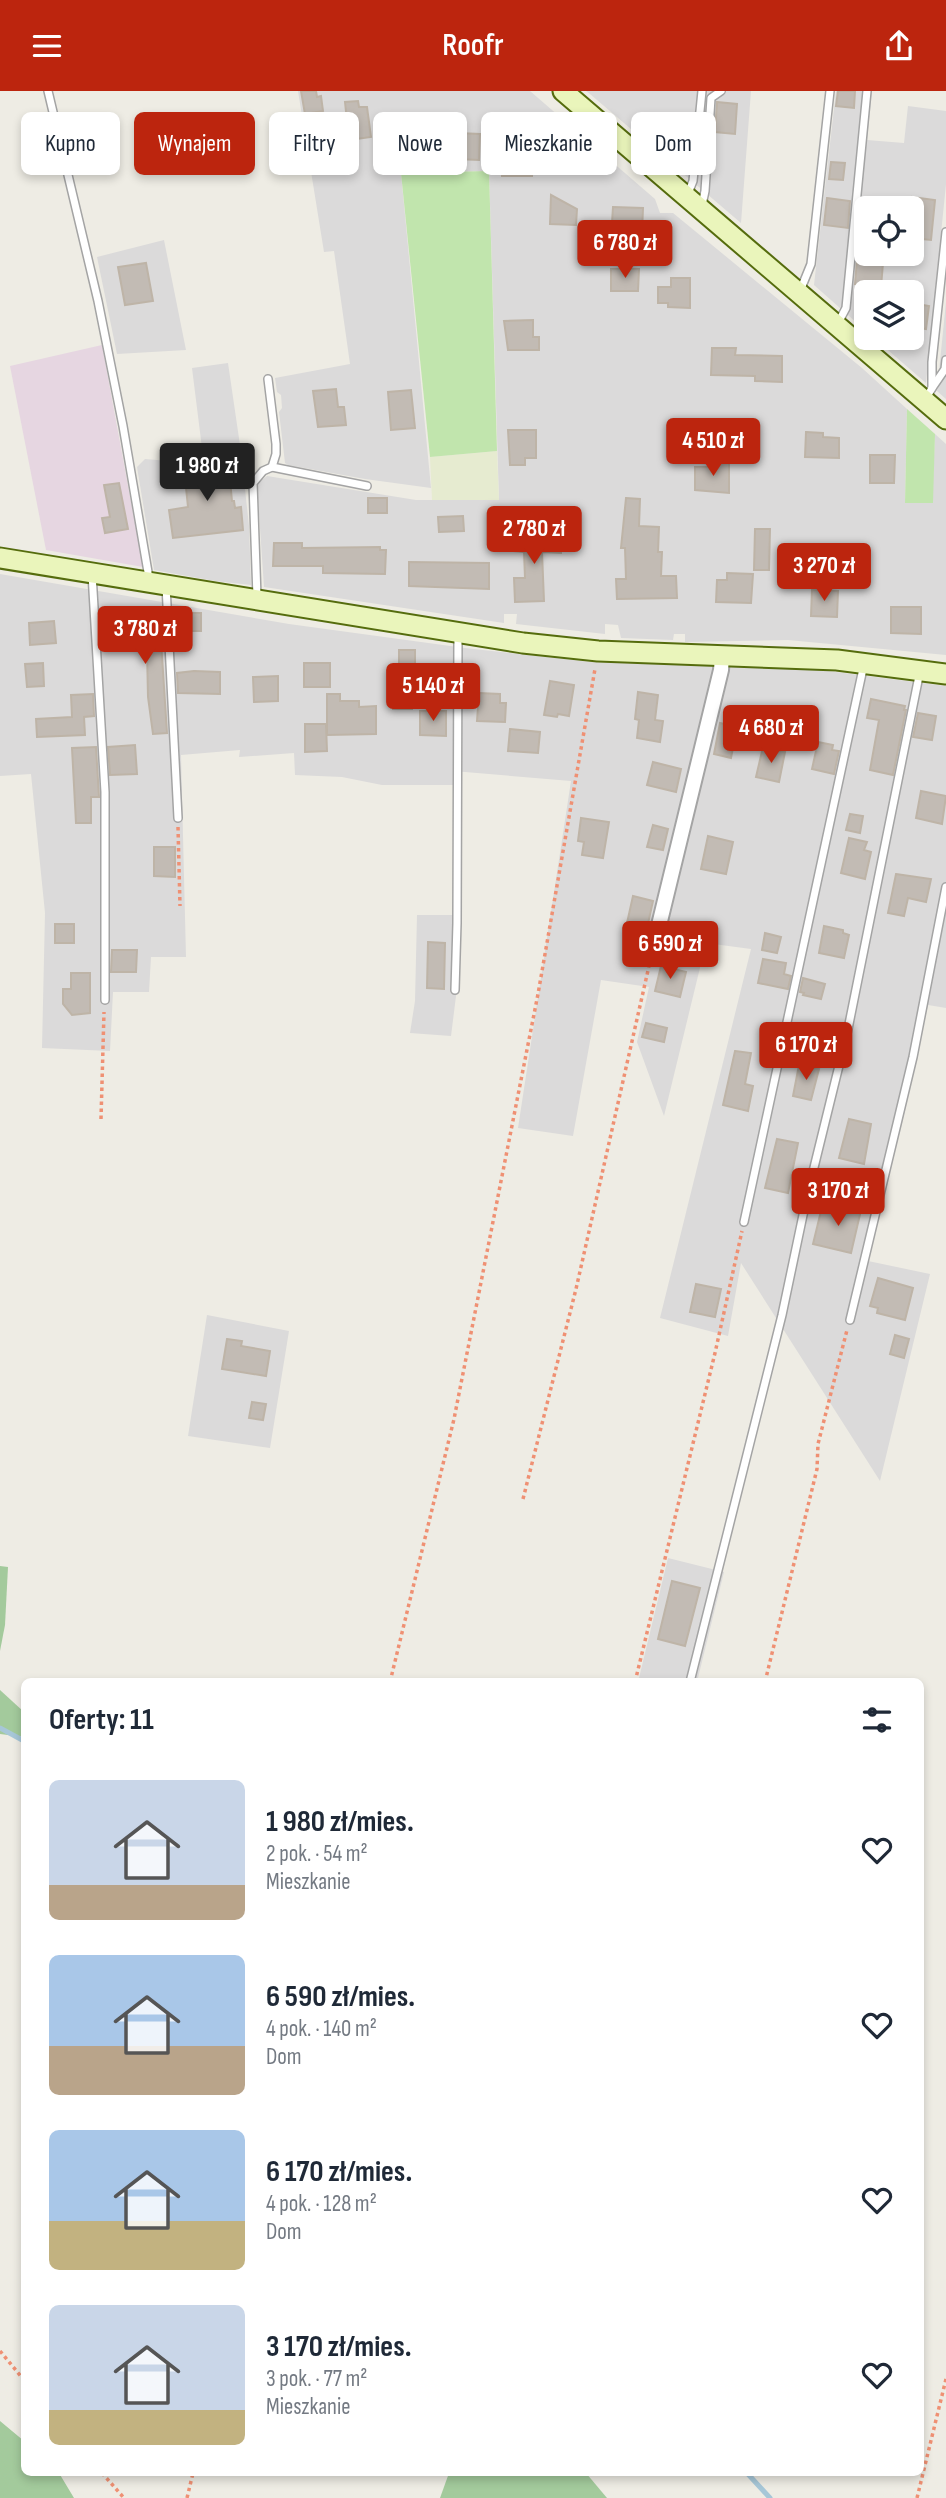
<!DOCTYPE html>
<html lang="pl">
<meta charset="utf-8">
<style>
:root{--surface:#fff;--page:#f6f6f7;--text:#1f2937;--muted:#747a83;--accent:#bc250e}
body{margin:0;font-family:"Sofia Sans Condensed",sans-serif;background:var(--page);color:var(--text);height:100vh;display:flex;flex-direction:column;font-size:26px;white-space:nowrap}
*{box-sizing:border-box;margin:0}
p{font-size:23px;color:var(--muted)}
.icon{flex:none;width:38px;height:38px;fill:none;stroke:currentColor;stroke-width:2;stroke-linecap:round;stroke-linejoin:round}
.map{position:relative;flex:1;overflow:hidden}
.side{position:absolute;left:21px;top:1587px;width:903px;height:798px;display:flex;flex-direction:column;background:var(--surface);border-radius:10px;box-shadow:0 4px 10px #0003}
.side>*{flex:none}
.guide{position:absolute;left:21px;top:21px;width:905px;height:63px;display:flex;gap:14px}
.buttons{position:absolute;left:854px;top:105px;display:grid;gap:14px}
.buttons a{display:grid;place-items:center;width:70px;height:70px;border-radius:10px;background:var(--surface);box-shadow:0 4px 10px #0003;font-size:35px}
.price{position:absolute;translate:-50% -60px;padding:0 16px;border-radius:7px;background:var(--accent);color:#fff;font-size:23px;line-height:46px;filter:drop-shadow(0 2px 4px #0008)}
.price::after{content:'';position:absolute;left:50%;top:42px;width:21px;height:16px;margin-left:-10px;background:inherit;clip-path:polygon(0 0,100% 0,50% 100%)}
.price.selected{background:#222;color:#fff}
ul{padding:0;list-style:none}
li{display:flex;align-items:center;gap:21px;height:175px;padding:0 28px}
li span{display:grid;place-items:center;flex:none;width:196px;height:140px;border-radius:10px;color:#555}
li>.icon{margin-inline-start:auto}
span .icon{width:84px;height:84px;fill:#fffc;stroke-width:1}
li b{font-size:30px}
h2{display:flex;justify-content:space-between;align-items:center;height:84px;padding:0 28px;font-size:30px}
.chip{padding:0 24px;border-radius:10px;background:var(--surface);box-shadow:0 4px 10px #0003;font-size:24px;line-height:63px}
.chip.selected{background:var(--accent);color:#fff}
header{display:flex;justify-content:space-between;align-items:center;height:91px;padding:0 28px;background:var(--accent);color:#fff;font-size:32px;font-weight:600}
.map>svg:first-child{display:block}
</style>
<header><svg class="icon" aria-label="menu" viewBox="0 0 24 24"><path d="M4 6h16M4 12h16M4 18h16"/></svg>Roofr<svg class="icon" aria-label="share" viewBox="0 0 24 24"><path d="M12 15V3M7 8l5-5 5 5M5 13v7h14v-7"/></svg></header>
<div class="map">
<svg width="946" height="2407" viewBox="0 0 946 2407">
<rect width="100%" height="100%" fill="#eeece4"/>
<g fill="#dbdada" fill-rule="evenodd">
<path d="M 298,0 L 530,0 L 655,108 L 660,122 L 673,122 L 862,277 L 907,318 L 905,412 L 932,412 L 935,343 L 946,353 L 946,564 L 788,549 L 685,551 L 685,543 L 674,543 L 673,549 L 621,547 L 618,534 L 605,533 L 605,543 L 516,533 L 517,523 L 504,523 L 504,532 L 264,496 L 257,393 L 267,385 L 416,409 L 499,409 L 489,80 L 401,82 L 431,397 L 365,388 L 288,374 L 285,372 L 279,321 L 282,317 L 281,304 L 277,301 L 275,287 L 350,273 L 334,160 L 324,161 Z"/>
<path d="M 586,0 L 751,0 L 741,132 L 590,3 Z"/>
<path d="M 836,0 L 872,0 L 867,49 L 904,52 L 908,15 L 946,20 L 946,93 L 926,292 L 874,247 L 912,247 L 912,201 L 866,201 L 866,240 L 814,194 ZM 866,117 L 912,117 L 912,163 L 866,163 Z"/>
<path d="M 164,149 L 186,259 L 117,263 L 97,166 Z"/>
<path d="M 946,211 L 946,308 L 937,300 Z"/>
<path d="M 228,272 L 241,361 L 249,435 L 251,494 L 215,490 L 154,479 L 137,376 L 145,368 L 204,373 L 192,277 Z"/>
<path d="M 0,483 L 289,533 L 465,557 L 591,571 L 820,579 L 946,595 L 946,917 L 928,914 L 903,1028 L 868,1170 L 930,1183 L 880,1390 L 741,1172 L 728,1245 L 660,1227 L 751,858 L 706,852 L 664,1025 L 637,951 L 649,896 L 601,889 L 573,1045 L 518,1037 L 571,690 L 453,680 L 453,694 L 382,694 L 342,686 L 295,684 L 294,662 L 239,666 L 240,659 L 181,664 L 186,866 L 151,866 L 149,901 L 113,901 L 110,960 L 42,957 L 45,822 L 31,683 L 0,685 Z"/>
<path d="M 417,824 L 461,824 L 457,897 L 451,945 L 410,942 L 415,910 Z"/>
<path d="M 207,1224 L 289,1240 L 270,1357 L 188,1345 Z"/>
<path d="M 668,1467 L 724,1481 L 697,1591 L 638,1591 Z"/>
</g>
<path fill="#e6d6e1" d="M 102,254 L 143,476 L 46,459 L 10,275 Z"/>
<path fill="#e6ebd0" d="M 497,360 L 499,409 L 432,409 L 430,366 Z"/>
<g fill="#c1e5ad">
<path d="M 489,80 L 497,360 L 430,366 L 401,82 Z"/>
<path d="M 907,318 L 935,343 L 933,412 L 905,412 Z"/>
</g>
<g fill="#a3ca9c">
<path d="M 0,1475 L 8,1476 L 5,1534 L 0,1560 Z"/>
<path d="M 0,1599 L 24,1621 L 24,1646 L 0,1643 Z"/>
<path d="M 0,2330 L 24,2350 L 24,2382 L 59,2382 L 74,2407 L 0,2407 Z"/>
<path d="M 449,2382 L 586,2382 L 607,2407 L 440,2407 Z"/>
</g>
<g fill="none" stroke-linecap="round" stroke-linejoin="round">
<g stroke="#a7c7d8" stroke-width="5">
<path d="M 0,1637 L 24,1650"/>
<path d="M 747,2382 L 770,2407"/>
</g>
</g>
<g fill="#c2bbb4" stroke="#beb4a7" stroke-width="2">
<path d="M 301,0 L 316,0 L 317,6 L 321,5 L 323,20 L 305,23 Z"/>
<path d="M 838,0 L 855,0 L 854,17 L 836,15 Z"/>
<path d="M 358,10 L 359,16 L 367,16 L 371,46 L 349,49 L 345,11 Z"/>
<path d="M 717,11 L 737,13 L 735,43 L 715,41 Z"/>
<path d="M 411,25 L 427,25 L 428,51 L 412,51 Z"/>
<path d="M 457,42 L 480,43 L 479,69 L 456,68 Z"/>
<rect x="502" y="58" width="30" height="27"/>
<path d="M 831,71 L 845,72 L 843,89 L 829,88 Z"/>
<path d="M 551,104 L 577,118 L 576,134 L 550,133 Z"/>
<path d="M 912,106 L 935,109 L 931,149 L 912,147 Z"/>
<path d="M 827,107 L 850,110 L 848,137 L 824,134 Z"/>
<path d="M 613,116 L 643,117 L 642,142 L 618,141 L 618,133 L 612,132 Z"/>
<path d="M 857,169 L 883,172 L 881,196 L 855,193 Z"/>
<path d="M 146,172 L 153,210 L 125,214 L 118,176 Z"/>
<path d="M 611,178 L 639,178 L 638,200 L 611,200 Z"/>
<path d="M 671,187 L 690,187 L 690,217 L 668,216 L 668,212 L 658,212 L 658,196 L 671,196 Z"/>
<path d="M 912,212 L 929,215 L 926,238 L 912,236 Z"/>
<path d="M 533,229 L 533,246 L 539,246 L 539,259 L 508,259 L 504,230 Z"/>
<path d="M 712,257 L 736,257 L 735,264 L 782,265 L 782,291 L 755,290 L 755,285 L 711,284 Z"/>
<path d="M 336,298 L 338,316 L 344,316 L 346,334 L 318,336 L 313,300 Z"/>
<path d="M 411,299 L 415,337 L 391,339 L 388,301 Z"/>
<path d="M 508,339 L 536,339 L 536,367 L 525,367 L 525,374 L 510,374 Z"/>
<path d="M 806,341 L 823,342 L 823,346 L 839,347 L 839,367 L 805,366 Z"/>
<path d="M 870,364 L 895,364 L 894,392 L 870,392 Z"/>
<path d="M 228,368 L 232,410 L 234,410 L 235,417 L 241,416 L 243,439 L 173,447 L 169,419 L 188,416 L 184,377 L 207,374 L 207,370 Z"/>
<path d="M 713,371 L 729,371 L 729,402 L 695,399 L 695,376 L 713,376 Z"/>
<path d="M 119,392 L 128,438 L 105,442 L 102,427 L 110,426 L 104,394 Z"/>
<rect x="368" y="407" width="19" height="15"/>
<path d="M 626,407 L 640,408 L 639,435 L 659,436 L 658,461 L 662,461 L 661,485 L 676,485 L 677,507 L 617,508 L 616,488 L 626,488 L 625,457 L 621,457 Z"/>
<path d="M 463,425 L 464,440 L 439,441 L 438,426 Z"/>
<path d="M 755,438 L 770,438 L 769,479 L 754,479 Z"/>
<path d="M 515,444 L 562,446 L 561,462 L 542,461 L 544,510 L 515,511 L 514,487 L 525,487 L 524,461 L 514,460 Z"/>
<path d="M 274,452 L 302,452 L 302,457 L 380,456 L 380,459 L 386,459 L 385,483 L 323,482 L 323,475 L 273,475 Z"/>
<path d="M 796,460 L 815,461 L 814,476 L 795,475 Z"/>
<path d="M 409,471 L 489,472 L 489,498 L 409,495 Z"/>
<path d="M 727,482 L 753,483 L 751,512 L 716,511 L 717,489 L 727,489 Z"/>
<path d="M 812,499 L 838,500 L 837,526 L 811,525 Z"/>
<path d="M 891,516 L 921,516 L 921,543 L 891,542 Z"/>
<path d="M 184,522 L 201,522 L 201,540 L 185,540 Z"/>
<path d="M 123,528 L 124,538 L 157,538 L 157,550 L 161,550 L 167,642 L 153,643 L 148,606 L 147,560 L 143,560 L 143,556 L 108,557 L 107,529 Z"/>
<path d="M 54,530 L 56,552 L 30,554 L 29,532 Z"/>
<path d="M 399,559 L 415,559 L 415,576 L 399,577 Z"/>
<path d="M 43,572 L 44,595 L 27,596 L 25,573 Z"/>
<rect x="304" y="572" width="26" height="24"/>
<path d="M 411,579 L 412,618 L 393,618 L 393,580 Z"/>
<path d="M 194,580 L 220,581 L 220,603 L 178,602 L 177,582 Z"/>
<path d="M 278,585 L 278,610 L 254,611 L 253,586 Z"/>
<path d="M 550,590 L 574,594 L 569,625 L 558,623 L 557,626 L 544,624 Z"/>
<path d="M 638,601 L 658,604 L 655,629 L 663,630 L 660,651 L 637,647 L 639,629 L 635,628 Z"/>
<path d="M 479,602 L 500,603 L 500,612 L 506,612 L 505,631 L 477,630 Z"/>
<path d="M 93,603 L 94,625 L 84,626 L 85,644 L 37,646 L 36,628 L 72,626 L 71,604 Z"/>
<path d="M 327,603 L 340,603 L 340,610 L 359,610 L 359,616 L 376,615 L 376,643 L 327,644 Z"/>
<path d="M 871,608 L 905,615 L 904,619 L 906,619 L 893,684 L 870,679 L 879,629 L 867,627 Z"/>
<path d="M 420,620 L 446,620 L 446,645 L 420,644 Z"/>
<path d="M 918,622 L 936,625 L 932,649 L 913,646 Z"/>
<path d="M 720,632 L 737,636 L 731,667 L 714,663 Z"/>
<path d="M 305,633 L 326,633 L 327,660 L 305,661 Z"/>
<path d="M 510,638 L 540,641 L 538,662 L 508,660 Z"/>
<path d="M 818,651 L 833,654 L 832,659 L 839,660 L 834,683 L 812,678 Z"/>
<path d="M 135,654 L 137,683 L 110,684 L 108,656 Z"/>
<path d="M 96,656 L 99,706 L 91,706 L 91,732 L 76,732 L 72,657 Z"/>
<path d="M 763,656 L 785,661 L 779,691 L 756,686 Z"/>
<path d="M 653,671 L 681,678 L 676,701 L 647,694 Z"/>
<path d="M 921,700 L 946,705 L 942,733 L 916,727 Z"/>
<path d="M 850,723 L 863,725 L 860,742 L 846,739 Z"/>
<path d="M 581,727 L 609,731 L 603,767 L 582,764 L 584,751 L 578,750 Z"/>
<path d="M 653,734 L 668,738 L 663,759 L 647,756 Z"/>
<path d="M 708,745 L 733,751 L 726,783 L 701,778 Z"/>
<path d="M 849,747 L 867,751 L 864,759 L 871,761 L 865,788 L 841,782 Z"/>
<path d="M 154,756 L 175,756 L 175,786 L 154,785 Z"/>
<path d="M 896,783 L 931,788 L 926,811 L 908,807 L 904,825 L 888,822 Z"/>
<path d="M 633,805 L 653,810 L 645,846 L 625,841 Z"/>
<rect x="55" y="833" width="19" height="19"/>
<path d="M 824,835 L 843,839 L 843,842 L 849,844 L 844,867 L 819,862 Z"/>
<path d="M 765,842 L 781,846 L 777,862 L 762,859 Z"/>
<path d="M 428,851 L 445,852 L 444,898 L 427,897 Z"/>
<path d="M 112,859 L 137,859 L 136,881 L 111,881 Z"/>
<path d="M 763,868 L 786,872 L 784,883 L 791,885 L 788,898 L 758,892 Z"/>
<path d="M 661,875 L 686,881 L 680,906 L 655,900 Z"/>
<path d="M 71,882 L 90,882 L 90,922 L 72,924 L 63,913 L 63,898 L 71,898 Z"/>
<path d="M 803,887 L 825,893 L 821,908 L 803,904 L 804,902 L 800,901 Z"/>
<path d="M 646,932 L 667,937 L 664,951 L 642,946 Z"/>
<path d="M 735,960 L 751,962 L 745,993 L 753,995 L 748,1020 L 723,1014 Z"/>
<path d="M 799,974 L 819,978 L 811,1009 L 793,1005 Z"/>
<path d="M 849,1028 L 871,1033 L 864,1073 L 839,1067 Z"/>
<path d="M 777,1048 L 798,1052 L 788,1102 L 765,1097 Z"/>
<path d="M 833,1113 L 861,1119 L 851,1162 L 813,1153 L 821,1120 L 831,1122 Z"/>
<path d="M 878,1187 L 913,1197 L 905,1229 L 877,1222 L 878,1217 L 870,1215 Z"/>
<path d="M 696,1193 L 721,1198 L 715,1226 L 690,1221 Z"/>
<path d="M 895,1244 L 909,1248 L 904,1267 L 890,1263 Z"/>
<path d="M 227,1248 L 242,1250 L 241,1255 L 270,1260 L 266,1285 L 222,1278 Z"/>
<path d="M 252,1311 L 266,1313 L 263,1329 L 249,1327 Z"/>
<path d="M 672,1490 L 700,1497 L 685,1555 L 658,1548 Z"/>
</g>
<g fill="none" stroke-linecap="round" stroke-linejoin="round">
<g stroke="#a4a4a4" stroke-width="10">
<g id="lane">
<path d="M 48,0 L 98,210 L 123,335 L 148,481 L 146,490"/>
<path d="M 687,105 L 693,90 L 702,0"/>
<path d="M 702,114 L 705,100 L 711,7 L 721,0"/>
<path d="M 800,200 L 811,173 L 830,0"/>
<path d="M 838,232 L 846,217 L 867,0"/>
<path d="M 932,297 L 945,278 L 946,269"/>
<path d="M 925,309 L 932,297 L 932,271 L 946,141"/>
<path d="M 272,376 L 367,395"/>
<path d="M 92,483 L 105,701 L 105,909"/>
<path d="M 166,495 L 178,727"/>
<path d="M 257,506 L 253,392 L 263,380 L 272,376 L 276,363 L 276,353 L 268,288"/>
<path d="M 455,899 L 457,832 L 458,542"/>
<path d="M 744,1131 L 864,573"/>
<path d="M 850,1229 L 913,966 L 946,796"/>
<path d="M 690,1591 L 782,1224 L 807,1105 L 848,938 L 920,580"/>
</g>
</g>
<g stroke="#a4a4a4" stroke-width="18">
<path id="street" d="M 652,863 L 721,579 L 722,566"/>
</g>
<g stroke="#556c0d" stroke-width="23">
<g id="secondary">
<path d="M 563,0 L 946,328"/>
<path d="M 0,467 L 523,552 L 598,560 L 837,569 L 946,583"/>
</g>
</g>
<g stroke="#ef9073" stroke-width="3.5" stroke-dasharray="3.5 3.5" stroke-linecap="butt">
<path d="M 178,736 L 180,815"/>
<path d="M 101,1028 L 104,921"/>
<path d="M 523,1408 L 576,1198 L 649,875"/>
<path d="M 390,1591 L 454,1328 L 538,903 L 595,578"/>
<path d="M 635,1591 L 715,1262 L 742,1140"/>
<path d="M 765,1591 L 817,1378 L 818,1353 L 847,1239"/>
<path d="M 0,2260 L 24,2289"/>
<path d="M 102,2382 L 124,2407"/>
<path d="M 187,2407 L 193,2382"/>
<path d="M 917,2407 L 946,2288"/>
</g>
<use href="#lane" stroke="#fff" stroke-width="7"/>
<use href="#street" stroke="#fff" stroke-width="14"/>
<use href="#secondary" stroke="#eaf5bb" stroke-width="19"/>
</g>
</svg>
<div class="buttons">
<a><svg class="icon" aria-label="locate" viewBox="0 0 24 24"><circle cx="12" cy="12" r="6"/><path d="M12 2v4M12 18v4M2 12h4M18 12h4"/></svg></a>
<a><svg class="icon" aria-label="layers" viewBox="0 0 24 24"><path d="M12 4l9 5-9 5-9-5zM3 14l9 5 9-5"/></svg></a>
</div>
<b class="price" style="left:625px;top:189px">6 780 zł</b>
<b class="price" style="left:713px;top:387px">4 510 zł</b>
<b class="price selected" style="left:207px;top:412px">1 980 zł</b>
<b class="price" style="left:534px;top:475px">2 780 zł</b>
<b class="price" style="left:824px;top:512px">3 270 zł</b>
<b class="price" style="left:145px;top:575px">3 780 zł</b>
<b class="price" style="left:433px;top:632px">5 140 zł</b>
<b class="price" style="left:771px;top:674px">4 680 zł</b>
<b class="price" style="left:670px;top:890px">6 590 zł</b>
<b class="price" style="left:806px;top:991px">6 170 zł</b>
<b class="price" style="left:838px;top:1137px">3 170 zł</b>
<div class="guide">
<a class="chip">Kupno</a>
<a class="chip selected">Wynajem</a>
<a class="chip">Filtry</a>
<a class="chip">Nowe</a>
<a class="chip">Mieszkanie</a>
<a class="chip">Dom</a>
</div>
<section class="side">
<h2>Oferty: 11<svg class="icon" aria-label="filters" viewBox="0 0 24 24"><path d="M4 7h16M4 17h16"/><circle cx="9" cy="7" r="2"/><circle cx="15" cy="17" r="2"/></svg></h2>
<ul>
<li><span style="background:linear-gradient(#c9d6e8 75%,#b9a48a 0)"><svg class="icon" aria-label="home" viewBox="0 0 24 24"><path d="M3 11l9-7 9 7M6 9v11h12V9"/></svg></span><div><b>1 980 zł/mies.</b><p>2 pok. · 54 m²</p><p>Mieszkanie</p></div><svg class="icon" aria-label="heart" viewBox="0 0 24 24"><path d="M12 20l-8-8c-3-5 5-10 8-4 3-6 11-1 8 4z"/></svg></li>
<li><span style="background:linear-gradient(#a9c7e8 65%,#b9a48a 0)"><svg class="icon" aria-label="home" viewBox="0 0 24 24"><path d="M3 11l9-7 9 7M6 9v11h12V9"/></svg></span><div><b>6 590 zł/mies.</b><p>4 pok. · 140 m²</p><p>Dom</p></div><svg class="icon" aria-label="heart" viewBox="0 0 24 24"><path d="M12 20l-8-8c-3-5 5-10 8-4 3-6 11-1 8 4z"/></svg></li>
<li><span style="background:linear-gradient(#a9c7e8 65%,#c2b280 0)"><svg class="icon" aria-label="home" viewBox="0 0 24 24"><path d="M3 11l9-7 9 7M6 9v11h12V9"/></svg></span><div><b>6 170 zł/mies.</b><p>4 pok. · 128 m²</p><p>Dom</p></div><svg class="icon" aria-label="heart" viewBox="0 0 24 24"><path d="M12 20l-8-8c-3-5 5-10 8-4 3-6 11-1 8 4z"/></svg></li>
<li><span style="background:linear-gradient(#c9d6e8 75%,#c2b280 0)"><svg class="icon" aria-label="home" viewBox="0 0 24 24"><path d="M3 11l9-7 9 7M6 9v11h12V9"/></svg></span><div><b>3 170 zł/mies.</b><p>3 pok. · 77 m²</p><p>Mieszkanie</p></div><svg class="icon" aria-label="heart" viewBox="0 0 24 24"><path d="M12 20l-8-8c-3-5 5-10 8-4 3-6 11-1 8 4z"/></svg></li>
</ul>
</section>
</div>
